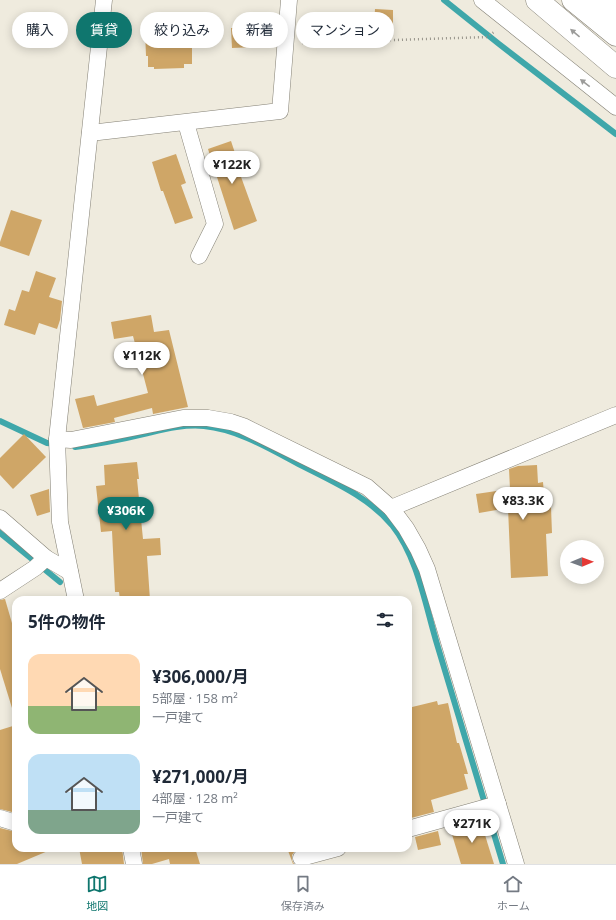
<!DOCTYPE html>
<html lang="ja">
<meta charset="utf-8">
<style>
:root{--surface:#fff;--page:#f2f2f3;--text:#1f2937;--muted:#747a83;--line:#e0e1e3;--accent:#0f766e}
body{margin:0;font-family:"Open Sans","Noto Sans JP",sans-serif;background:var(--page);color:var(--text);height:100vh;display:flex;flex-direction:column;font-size:15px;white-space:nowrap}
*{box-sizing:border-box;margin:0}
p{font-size:13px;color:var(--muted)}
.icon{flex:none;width:22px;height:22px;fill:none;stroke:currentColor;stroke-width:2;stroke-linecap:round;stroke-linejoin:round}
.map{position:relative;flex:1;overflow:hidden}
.panel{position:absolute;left:12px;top:596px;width:400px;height:256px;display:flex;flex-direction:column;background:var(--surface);border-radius:12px;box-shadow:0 2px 10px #0003}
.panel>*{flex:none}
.banner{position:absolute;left:12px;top:12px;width:400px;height:36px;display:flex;gap:8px}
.needle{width:26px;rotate:89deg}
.fabs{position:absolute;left:560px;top:540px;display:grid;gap:8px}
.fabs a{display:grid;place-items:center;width:44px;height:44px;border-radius:50%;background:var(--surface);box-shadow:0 2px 10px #0003;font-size:20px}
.price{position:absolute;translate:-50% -34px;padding:0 9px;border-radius:14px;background:#fff;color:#222;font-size:13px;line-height:26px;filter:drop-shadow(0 1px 2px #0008)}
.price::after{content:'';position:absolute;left:50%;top:24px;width:12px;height:9px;margin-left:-6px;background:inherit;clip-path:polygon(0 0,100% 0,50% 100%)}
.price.active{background:var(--accent);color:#fff}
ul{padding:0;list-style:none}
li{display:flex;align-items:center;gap:12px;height:100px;padding:0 16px}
li span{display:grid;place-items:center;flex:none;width:112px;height:80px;border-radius:12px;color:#555}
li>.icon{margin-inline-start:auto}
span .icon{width:48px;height:48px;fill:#fffc;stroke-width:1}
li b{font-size:17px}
h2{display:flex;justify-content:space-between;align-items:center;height:48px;padding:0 16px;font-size:17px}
.chip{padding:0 14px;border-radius:18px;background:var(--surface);box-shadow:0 2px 10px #0003;font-size:14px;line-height:36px}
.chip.active{background:var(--accent);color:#fff}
.menu{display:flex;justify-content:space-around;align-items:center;height:56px;border-top:1px solid var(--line);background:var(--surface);font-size:11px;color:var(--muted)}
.menu a{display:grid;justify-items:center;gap:2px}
.menu .active{color:var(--accent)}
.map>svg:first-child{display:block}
</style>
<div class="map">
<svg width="616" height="864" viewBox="0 0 616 864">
<rect width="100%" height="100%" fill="#efebde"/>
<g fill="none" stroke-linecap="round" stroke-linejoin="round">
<g stroke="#3fa7aa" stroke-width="6">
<path d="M 444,0 L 499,44 L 616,134"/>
<path d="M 0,421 L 47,443 L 56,444"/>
<path d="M 75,447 C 99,444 123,439 148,433 C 165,429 185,424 204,426 C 236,429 267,447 295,462 C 329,480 367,495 392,525 C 418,558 425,604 437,644 C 459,717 481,791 503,864"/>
<path d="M 0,533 L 60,582"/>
</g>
</g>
<g fill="#cfa667">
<path d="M 375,9 L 393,10 L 393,27 L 374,27 Z"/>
<path d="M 231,28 L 254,28 L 255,47 L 232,48 Z"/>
<path d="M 170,29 L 170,42 L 192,41 L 192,64 L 184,64 L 184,68 L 154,69 L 154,67 L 148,67 L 148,56 L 146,56 L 145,30 Z"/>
<path d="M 231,141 L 242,174 L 240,174 L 257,221 L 234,230 L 208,149 Z"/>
<path d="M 176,154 L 186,183 L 181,185 L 193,218 L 175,224 L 163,191 L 161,191 L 152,162 Z"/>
<path d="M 11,210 L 42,220 L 29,256 L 0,246 L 0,242 Z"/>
<path d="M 36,271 L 56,278 L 49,297 L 62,301 L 60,320 L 57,329 L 39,323 L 35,335 L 4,325 L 9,309 L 15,311 L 22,290 L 29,292 Z"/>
<path d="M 151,315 L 154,332 L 169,330 L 188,407 L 153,414 L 152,408 L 114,418 L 115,422 L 83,428 L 75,399 L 94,395 L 97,406 L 148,393 L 133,336 L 114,339 L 111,322 Z"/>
<path d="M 24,434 L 46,457 L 13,489 L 0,475 L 0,458 Z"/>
<path d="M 137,462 L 139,479 L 137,479 L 143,539 L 160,538 L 161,555 L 147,556 L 150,600 L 120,600 L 119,592 L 115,592 L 112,531 L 101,532 L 96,486 L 105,485 L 104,465 Z"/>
<path d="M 537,465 L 538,483 L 543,482 L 545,507 L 551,507 L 552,533 L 546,534 L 548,576 L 511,578 L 508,508 L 479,513 L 476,494 L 510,489 L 509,469 L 518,466 Z"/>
<path d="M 49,489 L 50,512 L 37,516 L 30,495 Z"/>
<path d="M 5,599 L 16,637 L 16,708 L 12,708 L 0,669 L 0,600 Z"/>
<path d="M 437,701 L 438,705 L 448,703 L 457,743 L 459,743 L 468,774 L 464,774 L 468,789 L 431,800 L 434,812 L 411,818 L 408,806 L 408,708 Z"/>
<path d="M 16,725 L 16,813 L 0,809 L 0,730 Z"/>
<path d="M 480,819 L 494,864 L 461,864 L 450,828 Z"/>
<path d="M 0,828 L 16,832 L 16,848 L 55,848 L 17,864 L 0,864 Z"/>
<path d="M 438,831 L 441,845 L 418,850 L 415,837 Z"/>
<path d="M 79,848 L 122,848 L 124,864 L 82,864 Z"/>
<path d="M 141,848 L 195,848 L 200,864 L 170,864 L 169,859 L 152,864 L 143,864 Z"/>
<path d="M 287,848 L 302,848 L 295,851 L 292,855 L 292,860 L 294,864 L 293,864 Z"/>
</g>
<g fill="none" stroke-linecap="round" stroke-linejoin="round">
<g stroke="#848075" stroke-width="17">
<g id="minor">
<path d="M 482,0 L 616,107"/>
<path d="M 186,123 L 215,224 L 199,256"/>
<path d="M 90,133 L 280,111 L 289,0"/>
<path d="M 57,439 L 71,440 L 183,418 L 208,418 L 231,422 L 243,426 L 367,487 L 391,508 L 406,528 L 418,549 L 427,569 L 516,864"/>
<path d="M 391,508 L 616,415"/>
<path d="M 0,518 L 46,558 L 70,572"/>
<path d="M 0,591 L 35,568 L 46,558"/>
<path d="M 76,600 L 60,522 L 57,439 L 104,0"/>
<path d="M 0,818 L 16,823"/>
<path d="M 408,829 L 498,804"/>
<path d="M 131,848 L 134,864"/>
<path d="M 301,858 L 338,848"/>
</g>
</g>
<g stroke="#848075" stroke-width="23">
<path id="trunk" d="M 600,0 L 616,14"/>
</g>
<g stroke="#848075" stroke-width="23">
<g id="motorway">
<path d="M 537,0 L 616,67"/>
<path d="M 573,0 L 616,35"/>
</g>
</g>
<path stroke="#959289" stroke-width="2.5" stroke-dasharray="1 3" stroke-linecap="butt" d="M 302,43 L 487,37 L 494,32"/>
<use href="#minor" stroke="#fff" stroke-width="16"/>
<use href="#trunk" stroke="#fff" stroke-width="22"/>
<use href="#motorway" stroke="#fff" stroke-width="22"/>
</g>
<defs><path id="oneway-solid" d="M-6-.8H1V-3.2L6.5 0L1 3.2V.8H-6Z"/></defs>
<g fill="#9c9c9a">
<use href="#oneway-solid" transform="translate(575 33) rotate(-140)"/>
<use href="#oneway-solid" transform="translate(585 83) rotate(-142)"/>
</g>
</svg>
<div class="fabs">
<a><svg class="needle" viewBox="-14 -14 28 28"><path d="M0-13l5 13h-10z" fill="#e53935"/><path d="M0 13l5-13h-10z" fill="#747a83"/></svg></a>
</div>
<b class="price" style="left:232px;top:185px">¥122K</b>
<b class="price" style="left:142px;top:376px">¥112K</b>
<b class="price" style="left:523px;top:521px">¥83.3K</b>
<b class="price active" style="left:126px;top:531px">¥306K</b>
<b class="price" style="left:472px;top:844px">¥271K</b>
<div class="banner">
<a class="chip">購入</a>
<a class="chip active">賃貸</a>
<a class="chip">絞り込み</a>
<a class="chip">新着</a>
<a class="chip">マンション</a>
</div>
<section class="panel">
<h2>5件の物件<svg class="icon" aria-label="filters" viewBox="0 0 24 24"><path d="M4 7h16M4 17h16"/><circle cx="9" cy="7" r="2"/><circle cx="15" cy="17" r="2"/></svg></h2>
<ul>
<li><span style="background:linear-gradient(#ffd9b3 65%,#8fb573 0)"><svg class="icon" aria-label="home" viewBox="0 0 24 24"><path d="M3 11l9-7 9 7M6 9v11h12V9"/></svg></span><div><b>¥306,000/月</b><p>5部屋 · 158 m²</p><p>一戸建て</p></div></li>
<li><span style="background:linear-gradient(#bfe0f5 70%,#7fa58c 0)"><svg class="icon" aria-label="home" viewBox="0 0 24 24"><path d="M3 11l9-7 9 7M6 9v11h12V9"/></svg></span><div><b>¥271,000/月</b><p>4部屋 · 128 m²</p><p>一戸建て</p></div></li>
</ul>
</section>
</div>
<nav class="menu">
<a class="active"><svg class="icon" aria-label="map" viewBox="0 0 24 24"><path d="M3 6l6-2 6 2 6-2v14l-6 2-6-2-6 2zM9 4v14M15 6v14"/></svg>地図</a>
<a><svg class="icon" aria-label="saved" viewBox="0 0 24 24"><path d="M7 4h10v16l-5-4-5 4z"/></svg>保存済み</a>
<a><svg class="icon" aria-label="home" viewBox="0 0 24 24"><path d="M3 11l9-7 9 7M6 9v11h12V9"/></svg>ホーム</a>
</nav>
